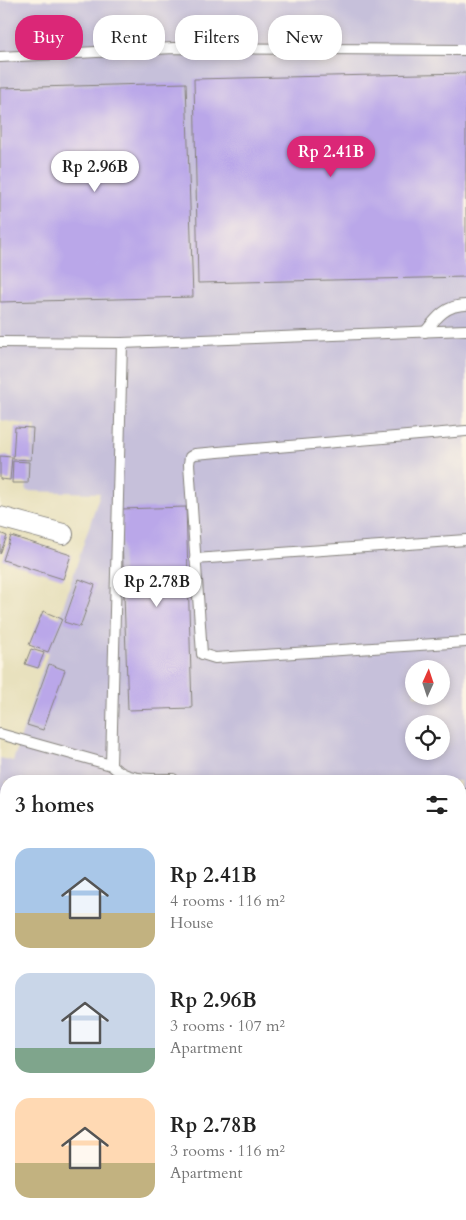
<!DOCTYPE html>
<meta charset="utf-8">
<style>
:root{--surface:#fff;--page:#f2f2f2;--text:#222;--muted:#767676;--accent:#db2777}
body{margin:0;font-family:Cardo,serif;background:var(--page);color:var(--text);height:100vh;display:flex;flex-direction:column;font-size:19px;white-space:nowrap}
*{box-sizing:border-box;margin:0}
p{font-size:16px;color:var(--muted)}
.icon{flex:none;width:28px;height:28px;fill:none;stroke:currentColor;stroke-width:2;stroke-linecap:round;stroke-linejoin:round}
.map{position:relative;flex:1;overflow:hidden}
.sheet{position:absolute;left:0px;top:775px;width:466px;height:445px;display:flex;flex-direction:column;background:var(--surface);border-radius:20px 20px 0 0;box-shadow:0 2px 8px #0003}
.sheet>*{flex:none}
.guide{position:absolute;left:15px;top:15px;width:436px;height:45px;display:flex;gap:10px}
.needle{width:32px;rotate:3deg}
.tools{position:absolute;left:405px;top:660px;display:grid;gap:10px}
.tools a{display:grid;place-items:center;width:45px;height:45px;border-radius:50%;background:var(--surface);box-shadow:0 2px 8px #0003;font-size:25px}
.price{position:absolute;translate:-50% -42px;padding:0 11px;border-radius:18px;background:#fff;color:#222;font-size:16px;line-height:32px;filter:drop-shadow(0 1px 2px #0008)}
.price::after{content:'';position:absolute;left:50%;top:30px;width:15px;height:11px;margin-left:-8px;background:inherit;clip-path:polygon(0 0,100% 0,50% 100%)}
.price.active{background:var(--accent);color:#fff}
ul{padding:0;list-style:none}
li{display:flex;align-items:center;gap:15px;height:125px;padding:0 15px}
li span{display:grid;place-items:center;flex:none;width:140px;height:100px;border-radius:15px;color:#555}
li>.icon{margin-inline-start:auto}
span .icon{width:60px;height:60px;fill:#fffc;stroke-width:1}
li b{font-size:21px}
h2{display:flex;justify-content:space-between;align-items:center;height:60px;padding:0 15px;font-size:21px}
.pill{padding:0 18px;border-radius:20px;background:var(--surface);box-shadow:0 2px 8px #0003;font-size:18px;line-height:45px}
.pill.active{background:var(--accent);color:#fff}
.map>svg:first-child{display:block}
</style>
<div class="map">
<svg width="466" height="1220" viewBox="0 0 466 1220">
<rect width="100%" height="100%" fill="#fcf5e5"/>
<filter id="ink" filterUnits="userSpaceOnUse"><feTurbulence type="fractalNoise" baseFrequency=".02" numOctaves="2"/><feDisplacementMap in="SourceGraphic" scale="10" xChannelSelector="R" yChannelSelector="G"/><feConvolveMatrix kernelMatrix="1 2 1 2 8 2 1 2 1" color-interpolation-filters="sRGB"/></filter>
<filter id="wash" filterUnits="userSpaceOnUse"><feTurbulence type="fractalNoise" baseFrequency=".0096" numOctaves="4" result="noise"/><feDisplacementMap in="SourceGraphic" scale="20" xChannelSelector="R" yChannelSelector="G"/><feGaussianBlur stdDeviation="1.12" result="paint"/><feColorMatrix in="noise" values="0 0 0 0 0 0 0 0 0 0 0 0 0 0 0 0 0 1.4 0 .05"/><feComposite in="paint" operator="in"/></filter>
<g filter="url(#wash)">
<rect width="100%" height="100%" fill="#e8e1be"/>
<path fill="#c6c0da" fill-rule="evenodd" d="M 0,0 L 466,0 L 466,1220 L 0,1220 L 0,758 L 13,761 L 100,493 L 26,491 L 36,426 L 0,420 ZM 414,669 L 441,669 L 441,696 L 414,696 ZM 414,724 L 441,724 L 441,751 L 414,751 ZM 6,781 L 460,781 L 460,1214 L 6,1214 Z"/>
<g id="blocks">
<g fill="#baa7e9">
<path d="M 466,73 L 466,277 L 198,283 L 194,79 Z"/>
<path d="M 186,83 L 193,297 L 0,302 L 0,88 Z"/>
<path d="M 15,427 L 33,428 L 31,460 L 13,459 Z"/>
<path d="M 0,456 L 12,457 L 10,480 L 0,479 Z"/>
<path d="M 13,461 L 29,462 L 28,483 L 12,483 Z"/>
<path d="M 186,507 L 192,708 L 128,710 L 121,509 Z"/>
<path d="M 0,533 L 7,536 L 0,554 Z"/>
<path d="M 11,536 L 71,555 L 63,579 L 3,560 Z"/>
<path d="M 79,579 L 95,585 L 80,627 L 64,622 Z"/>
<path d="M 43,611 L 62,619 L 48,652 L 29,645 Z"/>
<path d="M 31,649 L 44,653 L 38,668 L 25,664 Z"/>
<path d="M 49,664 L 65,670 L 43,730 L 27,725 Z"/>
<path d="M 466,865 L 466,1115 L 460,1123 L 460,872 Z"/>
<path d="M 196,1214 L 385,1214 L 380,1220 L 203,1220 Z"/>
</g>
</g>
</g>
<g filter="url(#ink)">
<use href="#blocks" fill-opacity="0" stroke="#85827c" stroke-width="1"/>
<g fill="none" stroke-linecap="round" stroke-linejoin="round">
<g stroke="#85827c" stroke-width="12">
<g id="lane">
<path d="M 0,57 L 174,48 L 466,50"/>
<path d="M 425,332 C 437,317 446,305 466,305"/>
<path d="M 0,342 L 122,343 L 466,330"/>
<path d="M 122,343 L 111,765 C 128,782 151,779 173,779"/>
<path d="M 466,431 L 195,454 L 190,457 L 189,464 L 202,654 L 215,658 L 466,642"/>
<path d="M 195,559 L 466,540"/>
<path d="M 0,734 L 111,765"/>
<path d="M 460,794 L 466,794"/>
<path d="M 0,946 L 6,938"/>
<path d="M 460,1141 L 466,1134"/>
<path d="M 0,1161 L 6,1166"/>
<path d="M 78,1214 L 87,1220"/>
<path d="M 391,1220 L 397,1214"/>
</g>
</g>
<g stroke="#85827c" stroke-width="22">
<path id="street" d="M 0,517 L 63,534"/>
</g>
<use href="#lane" stroke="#fff" stroke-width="10"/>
<use href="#street" stroke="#fff" stroke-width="20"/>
</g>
</g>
</svg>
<div class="tools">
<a><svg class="needle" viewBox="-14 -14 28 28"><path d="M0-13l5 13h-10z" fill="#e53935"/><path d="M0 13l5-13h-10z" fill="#767676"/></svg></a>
<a><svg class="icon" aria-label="locate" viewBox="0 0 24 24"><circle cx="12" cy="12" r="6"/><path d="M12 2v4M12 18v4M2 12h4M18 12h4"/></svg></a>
</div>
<b class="price active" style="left:331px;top:178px">Rp 2.41B</b>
<b class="price" style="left:95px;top:193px">Rp 2.96B</b>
<b class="price" style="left:157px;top:608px">Rp 2.78B</b>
<div class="guide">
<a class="pill active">Buy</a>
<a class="pill">Rent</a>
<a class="pill">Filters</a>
<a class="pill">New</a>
</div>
<section class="sheet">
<h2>3 homes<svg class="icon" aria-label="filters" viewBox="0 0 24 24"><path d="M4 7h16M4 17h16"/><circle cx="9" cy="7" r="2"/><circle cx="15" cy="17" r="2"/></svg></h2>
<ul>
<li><span style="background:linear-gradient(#a9c7e8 65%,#c2b280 0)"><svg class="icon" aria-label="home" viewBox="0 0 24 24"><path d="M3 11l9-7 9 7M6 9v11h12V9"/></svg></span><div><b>Rp 2.41B</b><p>4 rooms · 116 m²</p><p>House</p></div></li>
<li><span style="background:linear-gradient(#c9d6e8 75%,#7fa58c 0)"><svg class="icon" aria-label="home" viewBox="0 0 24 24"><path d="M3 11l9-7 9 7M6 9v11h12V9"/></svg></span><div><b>Rp 2.96B</b><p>3 rooms · 107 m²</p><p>Apartment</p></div></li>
<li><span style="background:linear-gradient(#ffd9b3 65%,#c2b280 0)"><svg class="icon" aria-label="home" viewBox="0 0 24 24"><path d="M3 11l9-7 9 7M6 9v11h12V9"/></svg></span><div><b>Rp 2.78B</b><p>3 rooms · 116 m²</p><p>Apartment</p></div></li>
</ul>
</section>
</div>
